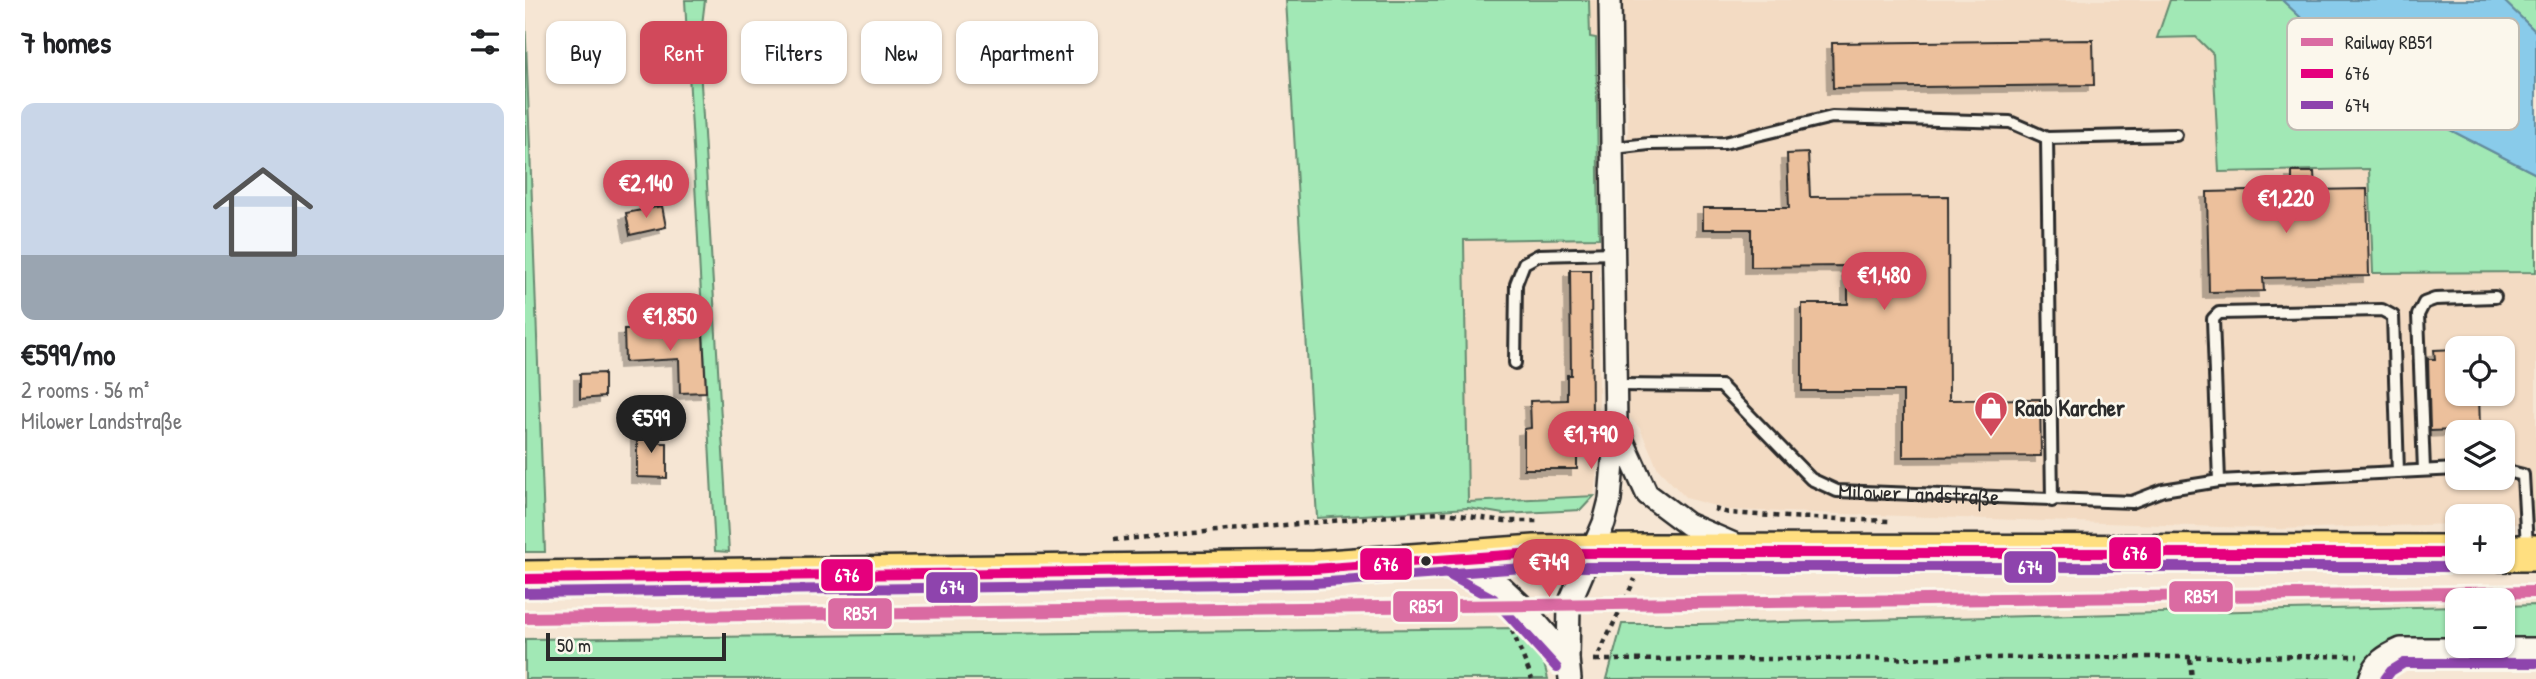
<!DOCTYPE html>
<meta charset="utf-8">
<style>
:root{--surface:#fff;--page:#f6f6f6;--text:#202124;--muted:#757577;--accent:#d1495b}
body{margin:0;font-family:"Patrick Hand",sans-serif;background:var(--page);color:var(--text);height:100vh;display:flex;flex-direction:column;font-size:26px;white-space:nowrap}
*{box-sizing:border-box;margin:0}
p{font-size:23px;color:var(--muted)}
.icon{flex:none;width:38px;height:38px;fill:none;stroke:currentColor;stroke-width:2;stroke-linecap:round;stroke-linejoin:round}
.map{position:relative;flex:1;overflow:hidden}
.sheet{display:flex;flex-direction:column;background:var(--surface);width:525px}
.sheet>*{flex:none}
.banner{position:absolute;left:21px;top:21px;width:665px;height:63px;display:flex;gap:14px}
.fabs{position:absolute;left:1920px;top:336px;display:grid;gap:14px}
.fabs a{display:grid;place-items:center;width:70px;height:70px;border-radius:14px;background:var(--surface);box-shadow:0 2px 5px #0004;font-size:35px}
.scale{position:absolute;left:21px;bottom:18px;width:180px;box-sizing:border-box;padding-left:7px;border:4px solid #2b2b2b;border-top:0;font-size:19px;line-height:24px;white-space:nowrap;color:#2b2b2b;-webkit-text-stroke:5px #fbf7ec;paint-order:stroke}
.price{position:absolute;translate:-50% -60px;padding:0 16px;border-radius:24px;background:var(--accent);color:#fff;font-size:23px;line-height:46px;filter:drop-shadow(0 2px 4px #0008)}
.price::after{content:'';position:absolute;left:50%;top:42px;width:21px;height:16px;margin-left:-10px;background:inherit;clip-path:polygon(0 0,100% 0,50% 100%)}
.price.current{background:#222;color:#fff}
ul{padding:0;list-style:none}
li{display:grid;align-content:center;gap:14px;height:371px;padding:0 21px}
li span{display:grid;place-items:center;height:217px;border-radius:14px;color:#555}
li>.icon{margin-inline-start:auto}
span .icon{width:126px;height:126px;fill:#fffc;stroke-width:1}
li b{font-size:30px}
h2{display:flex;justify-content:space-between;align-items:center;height:84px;padding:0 21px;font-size:30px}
.pill{padding:0 24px;border-radius:14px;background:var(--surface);box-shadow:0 2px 5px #0004;font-size:24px;line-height:63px}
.pill.current{background:var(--accent);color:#fff}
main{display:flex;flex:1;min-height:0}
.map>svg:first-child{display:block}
</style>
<main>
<section class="sheet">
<h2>7 homes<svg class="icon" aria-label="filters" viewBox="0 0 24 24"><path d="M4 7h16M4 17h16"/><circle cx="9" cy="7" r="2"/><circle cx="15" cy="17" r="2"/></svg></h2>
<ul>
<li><span style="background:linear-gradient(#c9d6e8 70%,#9aa5b1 0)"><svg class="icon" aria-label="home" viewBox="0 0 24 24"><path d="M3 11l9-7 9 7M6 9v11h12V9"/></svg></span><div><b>€599/mo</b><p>2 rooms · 56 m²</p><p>Milower Landstraße</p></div></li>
</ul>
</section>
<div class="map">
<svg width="2011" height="679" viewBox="0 0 2011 679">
<defs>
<filter id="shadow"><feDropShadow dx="-6" dy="6" stdDeviation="0" flood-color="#0004"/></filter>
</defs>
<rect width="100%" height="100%" fill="#f6e6d4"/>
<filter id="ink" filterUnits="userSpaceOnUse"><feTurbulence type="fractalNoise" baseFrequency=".0143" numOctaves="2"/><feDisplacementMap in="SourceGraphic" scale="14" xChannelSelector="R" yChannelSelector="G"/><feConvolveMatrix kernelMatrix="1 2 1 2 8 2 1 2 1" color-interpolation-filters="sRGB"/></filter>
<g filter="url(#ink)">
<g fill="#f3dbc3" fill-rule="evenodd">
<path d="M 1064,0 L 1645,0 L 1632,38 L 1671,37 L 1688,54 L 1694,171 L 1844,169 L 1848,273 L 2011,272 L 2011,524 L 1978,524 L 1978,516 L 1932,516 L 1932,524 L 1755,529 L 1204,510 L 1161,498 L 1133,469 L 1115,428 L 1102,415 L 1103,88 L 1072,38 L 1065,37 ZM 1932,348 L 1978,348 L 1978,394 L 1932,394 ZM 1932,432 L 1978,432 L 1978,478 L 1932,478 Z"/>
<path d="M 1074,238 L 1074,453 L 1069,496 L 943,502 L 939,239 Z"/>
</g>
<g fill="#a1e8b5" stroke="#668a70" stroke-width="2">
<path d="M 160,0 L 180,0 L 174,50 L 204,552 L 190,551 Z"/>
<path d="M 761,0 L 1064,0 L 1065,37 L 1071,38 L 1074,238 L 939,240 L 943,502 L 1069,496 L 1056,510 L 978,514 L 943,508 L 792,518 Z"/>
<path d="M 1645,0 L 1757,0 L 1861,97 L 2011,174 L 2011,272 L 1848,273 L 1844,169 L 1694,172 L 1688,54 L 1671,37 L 1632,38 Z"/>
<path d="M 1978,0 L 2011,0 L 2011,32 Z"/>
<path d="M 0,14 L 20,552 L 0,552 Z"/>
<path d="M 2011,605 L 2011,640 L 1978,640 L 1978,606 Z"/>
<path d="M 1932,606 L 1932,640 L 1854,651 L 1839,665 L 1836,679 L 1082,679 L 1097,624 L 1174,624 Z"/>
<path d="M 997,628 C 1013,642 1018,658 1023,679 L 0,679 L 0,639 Z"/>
</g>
<path fill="#89cbea" stroke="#638b9e" stroke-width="2" d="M 1757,0 L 1978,0 L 2011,32 L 2011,174 L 1861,97 Z"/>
<g fill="#ecc09c" stroke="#2b2b2b" stroke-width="2" filter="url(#shadow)">
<path d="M 1568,40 L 1569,85 L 1308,88 L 1307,43 Z"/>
<path d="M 1283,153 L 1285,197 L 1423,196 L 1424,400 L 1515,399 L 1516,456 L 1378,457 L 1378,391 L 1277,391 L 1277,304 L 1323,304 L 1323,266 L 1226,267 L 1226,229 L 1178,229 L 1178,208 L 1264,208 L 1262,154 Z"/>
<path d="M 1767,172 L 1789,172 L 1790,190 L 1842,189 L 1844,276 L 1738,278 L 1739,291 L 1684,292 L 1682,192 L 1767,190 Z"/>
<path d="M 137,206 L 141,227 L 105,235 L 101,213 Z"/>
<path d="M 1045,270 L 1066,270 L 1067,424 L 1052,424 L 1052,469 L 999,469 L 999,429 L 1006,428 L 1005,401 L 1042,400 L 1042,375 L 1046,375 Z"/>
<path d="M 152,327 L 152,336 L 178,334 L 181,392 L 155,393 L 154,359 L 100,362 L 99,329 Z"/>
<path d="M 1932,349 L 1932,394 L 1954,394 L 1955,429 L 1905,431 L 1903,359 L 1910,359 L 1909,350 Z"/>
<path d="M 79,373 L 79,397 L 55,399 L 55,374 Z"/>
<path d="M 112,429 L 135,430 L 135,443 L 142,443 L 142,478 L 112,477 Z"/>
</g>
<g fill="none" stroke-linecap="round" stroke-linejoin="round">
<g stroke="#2b2b2b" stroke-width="16">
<g id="service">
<path d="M 1522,138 L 1527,501"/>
<path d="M 1089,148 L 1124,144 L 1199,143 L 1307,117 L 1485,122 L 1522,138 L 1651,135"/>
<path d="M 990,363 L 991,284 L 999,263 L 1014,255 L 1089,253"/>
<path id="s1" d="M 1091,385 L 1196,386 L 1286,479 L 1312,491 L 1607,502 L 1638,490 L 1694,481 L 1932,469"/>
<path d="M 1899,470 L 1893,315 L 1899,303 L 1910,299 L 1970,297"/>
<path d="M 1978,470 L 1998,475 L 2002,547"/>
<path d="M 1694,481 L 1688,319 L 1694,313 L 1857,310 L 1868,316 L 1873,472"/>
</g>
</g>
<g stroke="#2b2b2b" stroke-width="26">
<g id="minor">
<path d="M 1093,430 L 1122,494 L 1162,524 L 1211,545"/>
<path d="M 929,562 L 977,587 L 996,605 L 1043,659"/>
<path d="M 1045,679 L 1043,659 L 1044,604 L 1079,523 L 1085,500 L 1091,426 L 1085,0"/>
<path d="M 1845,679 C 1850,662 1860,656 1876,649 L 2011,649"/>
</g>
</g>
<g stroke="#2b2b2b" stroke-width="40">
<g id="primary">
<path d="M 1978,553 L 2011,553"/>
<path d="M 0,579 L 789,569 L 1010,553 L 1111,552 L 1932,553"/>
</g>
</g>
<g stroke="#2b2b2b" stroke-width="4.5" stroke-dasharray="5 5" stroke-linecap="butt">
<path d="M 1189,509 L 1204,513 L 1261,517 L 1365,521"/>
<path d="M 588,540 L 876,515 L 920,513 L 980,521 L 1012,521"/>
<path d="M 987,630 L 1007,679"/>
<path d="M 1665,659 L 1667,679"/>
<path d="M 1068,660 L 1071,660 L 1110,579"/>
<path d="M 1071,660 L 1833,656"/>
</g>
<use href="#service" stroke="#fbf7ec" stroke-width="10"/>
<use href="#minor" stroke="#fbf7ec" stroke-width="21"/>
<use href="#primary" stroke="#ffdf80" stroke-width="35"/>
<g stroke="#fbf7ec" stroke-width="16">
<path id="bus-1" d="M 0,579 L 789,569 L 1010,553 L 1932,553"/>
</g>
<g stroke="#fbf7ec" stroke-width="16">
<g id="bus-2">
<path d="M 919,572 L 969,599 L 1032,668"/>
<path d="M 0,593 L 789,583 L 1011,567 L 1932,567"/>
<path d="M 1860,679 L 1866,671 L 1879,663 L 2011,663"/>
</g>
</g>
<use href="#bus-1" stroke="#e5007d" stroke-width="10"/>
<use href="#bus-2" stroke="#8e44ad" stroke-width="10"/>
<g stroke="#fbf7ec" stroke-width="18">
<path id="rail-1" d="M 0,618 L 2011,592"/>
</g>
<use href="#rail-1" stroke="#da6ba2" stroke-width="12"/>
</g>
</g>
<defs>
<g id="shop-pin" transform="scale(1.75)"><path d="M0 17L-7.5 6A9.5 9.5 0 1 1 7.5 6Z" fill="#d1495b" stroke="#fbf7ec"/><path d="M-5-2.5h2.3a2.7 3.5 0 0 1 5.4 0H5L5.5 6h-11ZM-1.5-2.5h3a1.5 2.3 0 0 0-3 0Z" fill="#fff"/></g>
</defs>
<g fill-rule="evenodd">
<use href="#shop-pin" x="1466" y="408"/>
</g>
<circle fill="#2b2b2b" stroke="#fbf7ec" stroke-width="2.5" cx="901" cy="561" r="6"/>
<g text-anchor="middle" stroke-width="5" stroke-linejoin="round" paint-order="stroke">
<g font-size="23" font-weight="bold" fill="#2b2b2b" stroke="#fbf7ec" text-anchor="start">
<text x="1490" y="416">Raab Karcher</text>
</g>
<g font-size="23" fill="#2b2b2b" stroke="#fbf7ec">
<text dy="8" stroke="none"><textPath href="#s1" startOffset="345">Milower Landstraße</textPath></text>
</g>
</g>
<rect x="1762" y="18" width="232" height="112" rx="10" fill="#fbf7ec" stroke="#bdbab2" stroke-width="2"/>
<rect x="1776" y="38" width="32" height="8" fill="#da6ba2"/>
<rect x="1776" y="69" width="32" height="9" fill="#e5007d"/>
<rect x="1776" y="101" width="32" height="8" fill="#8e44ad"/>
<g font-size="19" fill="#2b2b2b">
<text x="1820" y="49">Railway RB51</text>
<text x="1820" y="80">676</text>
<text x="1820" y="112">674</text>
</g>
<g stroke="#fbf7ec" stroke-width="2.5">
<rect x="1583" y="536" width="54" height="34" rx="7" fill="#e5007d"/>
<rect x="834" y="547" width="54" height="34" rx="7" fill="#e5007d"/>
<rect x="1478" y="550" width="54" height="34" rx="7" fill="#8e44ad"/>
<rect x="295" y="558" width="54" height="34" rx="7" fill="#e5007d"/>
<rect x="400" y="571" width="54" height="33" rx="7" fill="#8e44ad"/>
<rect x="1643" y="580" width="66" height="33" rx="7" fill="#da6ba2"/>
<rect x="867" y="590" width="67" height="33" rx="7" fill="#da6ba2"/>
<rect x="302" y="597" width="66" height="33" rx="7" fill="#da6ba2"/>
</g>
<g font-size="19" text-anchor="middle" font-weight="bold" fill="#fff">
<text x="1610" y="560">676</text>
<text x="861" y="571">676</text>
<text x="1505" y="574">674</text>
<text x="322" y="582">676</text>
<text x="427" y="594">674</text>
<text x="1676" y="603">RB51</text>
<text x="901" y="613">RB51</text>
<text x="335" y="620">RB51</text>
</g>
</svg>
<div class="fabs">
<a><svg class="icon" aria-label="locate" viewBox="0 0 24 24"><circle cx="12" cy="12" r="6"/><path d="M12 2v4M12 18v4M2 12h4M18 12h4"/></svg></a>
<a><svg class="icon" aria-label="layers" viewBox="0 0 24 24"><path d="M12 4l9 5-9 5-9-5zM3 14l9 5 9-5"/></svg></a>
<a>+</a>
<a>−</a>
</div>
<div class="scale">50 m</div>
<b class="price" style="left:121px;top:220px">€2,140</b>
<b class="price" style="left:1761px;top:235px">€1,220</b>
<b class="price" style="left:1359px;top:312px">€1,480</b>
<b class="price" style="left:145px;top:353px">€1,850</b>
<b class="price current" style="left:126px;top:455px">€599</b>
<b class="price" style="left:1066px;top:471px">€1,790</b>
<b class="price" style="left:1024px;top:599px">€749</b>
<div class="banner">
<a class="pill">Buy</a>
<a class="pill current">Rent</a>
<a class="pill">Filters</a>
<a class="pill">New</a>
<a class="pill">Apartment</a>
</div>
</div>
</main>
